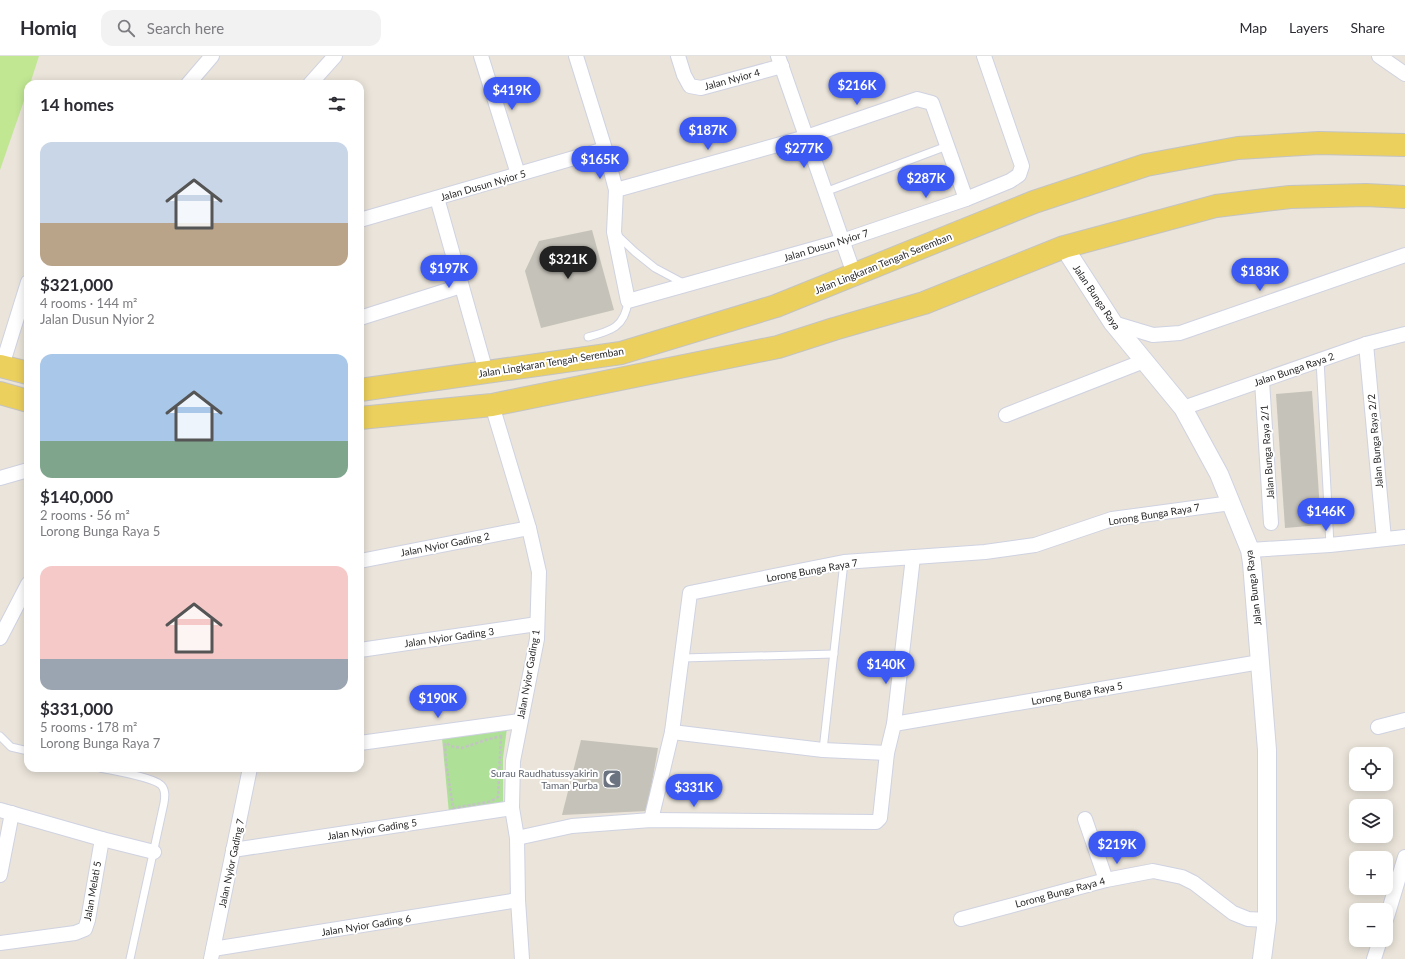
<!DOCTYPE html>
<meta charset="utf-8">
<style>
:root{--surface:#fff;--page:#f2f2f3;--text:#2b2b33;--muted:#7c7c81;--line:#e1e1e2;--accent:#3d59f4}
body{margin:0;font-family:Lato,sans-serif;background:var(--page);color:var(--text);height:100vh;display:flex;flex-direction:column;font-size:15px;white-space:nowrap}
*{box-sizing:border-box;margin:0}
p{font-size:13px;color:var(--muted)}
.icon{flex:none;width:22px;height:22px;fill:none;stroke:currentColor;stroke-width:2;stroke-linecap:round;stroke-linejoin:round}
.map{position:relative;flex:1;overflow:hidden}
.drawer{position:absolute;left:24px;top:24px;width:340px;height:692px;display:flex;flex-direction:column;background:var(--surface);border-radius:12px;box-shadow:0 2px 10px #0003}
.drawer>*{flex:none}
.controls{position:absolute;left:1349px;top:691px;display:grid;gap:8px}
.controls a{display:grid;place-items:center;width:44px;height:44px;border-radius:8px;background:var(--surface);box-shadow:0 2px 10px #0003;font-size:20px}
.price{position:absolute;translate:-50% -34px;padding:0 9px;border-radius:14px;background:var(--accent);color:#fff;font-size:13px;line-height:26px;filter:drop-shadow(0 1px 2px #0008)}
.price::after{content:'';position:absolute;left:50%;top:24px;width:12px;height:9px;margin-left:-6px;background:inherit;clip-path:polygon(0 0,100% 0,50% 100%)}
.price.current{background:#222;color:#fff}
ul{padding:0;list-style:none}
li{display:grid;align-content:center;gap:8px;height:212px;padding:0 16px}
li span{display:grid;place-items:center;height:124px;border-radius:12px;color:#555}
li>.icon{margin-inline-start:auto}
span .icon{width:72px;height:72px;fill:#fffc;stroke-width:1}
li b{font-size:17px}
h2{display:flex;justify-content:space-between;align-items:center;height:48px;padding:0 16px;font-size:17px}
header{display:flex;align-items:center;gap:24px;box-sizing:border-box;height:56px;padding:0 20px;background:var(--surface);border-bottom:1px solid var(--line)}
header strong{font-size:19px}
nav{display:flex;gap:22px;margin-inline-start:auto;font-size:14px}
.search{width:280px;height:36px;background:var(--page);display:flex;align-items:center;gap:10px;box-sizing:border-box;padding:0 14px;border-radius:12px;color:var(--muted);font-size:15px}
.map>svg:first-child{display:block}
</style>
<header>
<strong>Homiq</strong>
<div class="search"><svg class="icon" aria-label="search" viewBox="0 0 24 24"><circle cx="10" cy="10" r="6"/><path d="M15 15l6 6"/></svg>Search here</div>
<nav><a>Map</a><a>Layers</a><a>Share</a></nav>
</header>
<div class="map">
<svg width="1405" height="903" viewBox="0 0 1405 903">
<rect width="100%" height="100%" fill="#eae4da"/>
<path fill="#aee097" d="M 507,672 L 503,702 L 503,750 L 449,757 L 442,682 Z"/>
<path fill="#c1e793" d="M 0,0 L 39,0 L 30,28 L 28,28 L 28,33 L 0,114 Z"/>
<g fill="#c5c2b9">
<path d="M 592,174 L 614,254 L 541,272 L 525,215 L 539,185 Z"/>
<path d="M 1312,335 L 1321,469 L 1285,472 L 1276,338 Z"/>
<path d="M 581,684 L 658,692 L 647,755 L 562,759 Z"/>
</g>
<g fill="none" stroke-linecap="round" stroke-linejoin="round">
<g stroke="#cfd2e1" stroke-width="9">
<g id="service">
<path d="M 825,136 L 947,90"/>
<path d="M 616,178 L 635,196 L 655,212 L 685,228"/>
<path d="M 588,281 C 611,275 625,271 628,245"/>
<path d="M 1320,304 L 1330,489"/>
<path d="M 682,602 L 834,598"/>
<path d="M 0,680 L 11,691 L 28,695"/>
<path d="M 823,694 L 844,506"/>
<path d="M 100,712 C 114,715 152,721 161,729 C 166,734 165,741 164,747 L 130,903"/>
</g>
</g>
<g stroke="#cfd2e1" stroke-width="16">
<g id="minor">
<path d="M 481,0 L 518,118"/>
<path d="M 576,0 L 605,93 L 616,134 L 614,176 L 628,245 L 842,185 L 966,143 L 1010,125 L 1019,119 L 1022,110 L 984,0"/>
<path d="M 678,0 L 684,19 L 690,30 L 701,32 L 782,10"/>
<path d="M 778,0 L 854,218"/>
<path d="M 1379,0 L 1405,18"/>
<path d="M 188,28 L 212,0"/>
<path d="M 310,28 L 335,0"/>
<path d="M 616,134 L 806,81 L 917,43 L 932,47 L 966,143"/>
<path d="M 437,142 L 486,316"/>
<path d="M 360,164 L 605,93"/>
<path d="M 360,262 L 461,230"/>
<path d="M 1113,267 L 1153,279 L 1180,277 L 1405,199"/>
<path d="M 1366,288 L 1384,483"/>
<path d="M 2,310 L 28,226"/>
<path d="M 1262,325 L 1271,467"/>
<path d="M 492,349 L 529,472 L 539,516 L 537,583 L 513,705 L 512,752 L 517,782 L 518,844 L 522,903"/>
<path d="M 1183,352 L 1366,288 L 1405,278"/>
<path d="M 1006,359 L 1144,305"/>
<path d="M 0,422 L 28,414"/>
<path d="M 1250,494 L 1330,489 L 1405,481"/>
<path d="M 360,505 L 529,472"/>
<path d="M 0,582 L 28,528"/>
<path d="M 360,594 L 537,568"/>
<path d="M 894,668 L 1260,606"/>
<path d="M 1378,671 L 1405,664"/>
<path d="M 672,676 L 823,694 L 887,697"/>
<path d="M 360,687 L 520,665"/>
<path d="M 0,754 L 102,783 L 154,796"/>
<path d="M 1085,763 L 1106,824"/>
<path d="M 651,764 L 672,676 L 690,537 L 844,506 L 985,496 L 1035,489 L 1112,463 L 1231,447"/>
<path d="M 517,782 L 572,770 L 651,764 L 876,766 L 880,762 L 887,697 L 894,668 L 913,501"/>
<path d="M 233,794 L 512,752"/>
<path d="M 0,819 L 12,757"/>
<path d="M 961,863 L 1106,824 L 1153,815 L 1182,821 L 1194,827 L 1233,857 L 1248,863 L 1267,864"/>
<path d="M 1386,864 L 1405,801"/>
<path d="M 0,887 L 75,877 L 85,873 L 88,864 L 102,783"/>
<path d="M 213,893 L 518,844"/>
<path d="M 211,903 L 250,712"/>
<path d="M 1374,903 L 1380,884"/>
</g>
</g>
<g stroke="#cfd2e1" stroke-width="20">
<path id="tertiary" d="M 1064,191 L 1113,267 L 1183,352 L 1219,418 L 1250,494 L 1252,507 L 1267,694 L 1267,864 L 1262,903"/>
</g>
<g stroke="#c3c3c3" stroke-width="24">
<g id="primary">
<path d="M 0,310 L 28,317"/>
<path d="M 360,334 L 621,297 L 776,250 L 1034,146 L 1146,109 L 1238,92 L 1319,87 L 1405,89"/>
<path d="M 0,337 L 28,345"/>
<path d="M 360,362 L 492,349 L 778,291 L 834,273 L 924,247 L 1064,191 L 1216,150 L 1290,141 L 1366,139 L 1405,141"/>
</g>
</g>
<path stroke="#c3c3c3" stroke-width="2.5" stroke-dasharray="3 2" stroke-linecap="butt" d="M 501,680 L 498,741 L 493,744 L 488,746 L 453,752 L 446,706 L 445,688 L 447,687 L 450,690 L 462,692 L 486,684 Z"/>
<use href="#service" stroke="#fff" stroke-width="7"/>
<use href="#minor" stroke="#fff" stroke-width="14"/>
<use href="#tertiary" stroke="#fff" stroke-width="18"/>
<use href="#primary" stroke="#ecd05d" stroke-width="22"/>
</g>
<defs>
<g id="mosque-square" transform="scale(1)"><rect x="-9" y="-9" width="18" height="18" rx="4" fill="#6b7280" stroke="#fff"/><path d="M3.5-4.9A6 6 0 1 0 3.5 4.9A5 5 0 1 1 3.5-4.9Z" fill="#fff"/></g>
</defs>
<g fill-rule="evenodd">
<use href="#mosque-square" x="612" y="723"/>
</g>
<g text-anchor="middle" stroke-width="4" stroke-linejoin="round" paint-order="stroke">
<g font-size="10" fill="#282828" stroke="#fff">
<text transform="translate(732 23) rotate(-15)" y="4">Jalan Nyior 4</text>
<text transform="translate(483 129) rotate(-16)" y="4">Jalan Dusun Nyior 5</text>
<text transform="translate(826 189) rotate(-17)" y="4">Jalan Dusun Nyior 7</text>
<text transform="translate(883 207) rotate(-22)" y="4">Jalan Lingkaran Tengah Seremban</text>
<text transform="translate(1097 241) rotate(56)" y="4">Jalan Bunga Raya</text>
<text transform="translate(551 306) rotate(-9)" y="4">Jalan Lingkaran Tengah Seremban</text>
<text transform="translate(1294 313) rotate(-19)" y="4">Jalan Bunga Raya 2</text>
<text transform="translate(1375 385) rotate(-95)" y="4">Jalan Bunga Raya 2/2</text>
<text transform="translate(1267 396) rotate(-94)" y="4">Jalan Bunga Raya 2/1</text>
<text transform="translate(1154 458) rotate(-9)" y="4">Lorong Bunga Raya 7</text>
<text transform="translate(445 488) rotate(-11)" y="4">Jalan Nyior Gading 2</text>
<text transform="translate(812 514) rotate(-10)" y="4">Lorong Bunga Raya 7</text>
<text transform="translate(1253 532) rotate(-97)" y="4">Jalan Bunga Raya</text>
<text transform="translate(449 581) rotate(-8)" y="4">Jalan Nyior Gading 3</text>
<text transform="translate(528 618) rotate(-80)" y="4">Jalan Nyior Gading 1</text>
<text transform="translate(1077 637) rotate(-10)" y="4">Lorong Bunga Raya 5</text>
<text transform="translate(372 773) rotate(-9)" y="4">Jalan Nyior Gading 5</text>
<text transform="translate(231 807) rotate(-78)" y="4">Jalan Nyior Gading 7</text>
<text transform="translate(92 835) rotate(-80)" y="4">Jalan Melati 5</text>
<text transform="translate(1060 836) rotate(-15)" y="4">Lorong Bunga Raya 4</text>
<text transform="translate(366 869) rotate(-9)" y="4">Jalan Nyior Gading 6</text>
</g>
<g font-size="10" fill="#5b616d" stroke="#fff" text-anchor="end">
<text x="598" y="721">Surau Raudhatussyakirin<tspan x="598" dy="12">Taman Purba</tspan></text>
</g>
</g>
</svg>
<div class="controls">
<a><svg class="icon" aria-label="locate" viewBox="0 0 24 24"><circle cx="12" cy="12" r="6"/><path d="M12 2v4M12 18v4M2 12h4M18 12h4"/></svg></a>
<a><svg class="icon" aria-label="layers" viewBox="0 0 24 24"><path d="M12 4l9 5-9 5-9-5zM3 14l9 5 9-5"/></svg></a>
<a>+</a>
<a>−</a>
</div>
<b class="price" style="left:857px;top:50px">$216K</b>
<b class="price" style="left:512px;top:55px">$419K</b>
<b class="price" style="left:708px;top:95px">$187K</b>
<b class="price" style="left:804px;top:113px">$277K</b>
<b class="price" style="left:600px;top:124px">$165K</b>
<b class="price" style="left:926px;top:143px">$287K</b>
<b class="price current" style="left:568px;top:224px">$321K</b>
<b class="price" style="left:449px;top:233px">$197K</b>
<b class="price" style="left:1260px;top:236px">$183K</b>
<b class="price" style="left:1326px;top:476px">$146K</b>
<b class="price" style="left:886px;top:629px">$140K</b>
<b class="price" style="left:438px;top:663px">$190K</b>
<b class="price" style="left:694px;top:752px">$331K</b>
<b class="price" style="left:1117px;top:809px">$219K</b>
<section class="drawer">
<h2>14 homes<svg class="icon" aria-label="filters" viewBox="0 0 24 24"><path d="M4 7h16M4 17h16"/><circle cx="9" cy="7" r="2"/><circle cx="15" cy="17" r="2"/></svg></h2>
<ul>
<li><span style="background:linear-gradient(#c9d6e8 65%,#b9a48a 0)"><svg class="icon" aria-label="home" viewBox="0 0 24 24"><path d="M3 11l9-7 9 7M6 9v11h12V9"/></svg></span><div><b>$321,000</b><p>4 rooms · 144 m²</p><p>Jalan Dusun Nyior 2</p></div></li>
<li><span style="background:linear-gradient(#a9c7e8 70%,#7fa58c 0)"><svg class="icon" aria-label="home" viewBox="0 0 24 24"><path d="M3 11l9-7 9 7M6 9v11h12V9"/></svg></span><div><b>$140,000</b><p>2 rooms · 56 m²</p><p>Lorong Bunga Raya 5</p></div></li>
<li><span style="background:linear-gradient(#f6c9c9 75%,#9aa5b1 0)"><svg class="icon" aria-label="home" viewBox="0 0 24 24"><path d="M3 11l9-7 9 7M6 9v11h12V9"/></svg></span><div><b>$331,000</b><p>5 rooms · 178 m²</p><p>Lorong Bunga Raya 7</p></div></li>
</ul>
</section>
</div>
